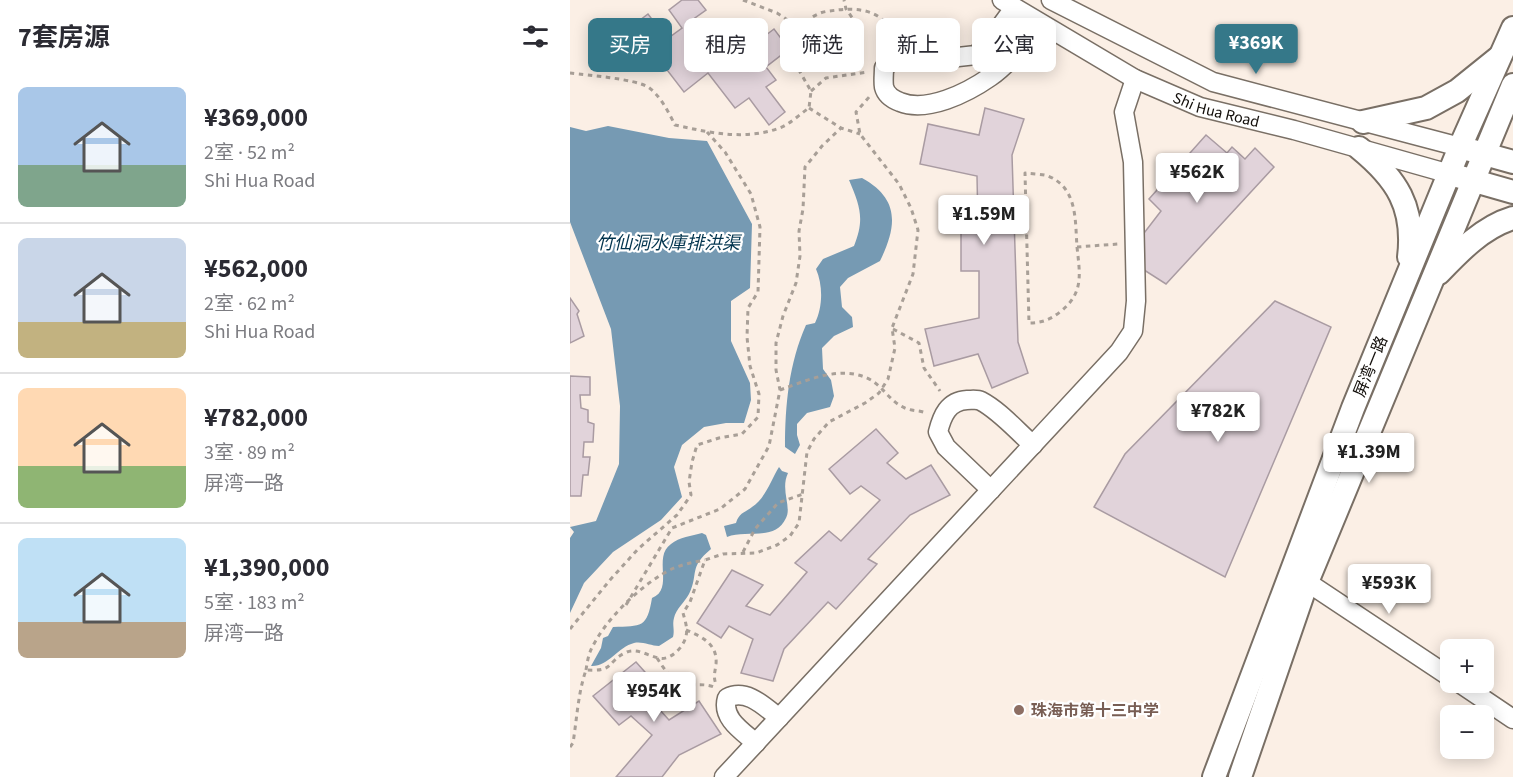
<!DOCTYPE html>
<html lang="zh">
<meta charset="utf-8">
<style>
:root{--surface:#fff;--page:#f7f7f7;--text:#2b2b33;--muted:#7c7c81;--line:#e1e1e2;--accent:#357889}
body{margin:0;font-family:"Source Sans 3","Noto Sans SC",sans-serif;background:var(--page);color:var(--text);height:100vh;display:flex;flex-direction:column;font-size:22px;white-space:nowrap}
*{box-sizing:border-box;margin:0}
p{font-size:20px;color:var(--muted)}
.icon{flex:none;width:33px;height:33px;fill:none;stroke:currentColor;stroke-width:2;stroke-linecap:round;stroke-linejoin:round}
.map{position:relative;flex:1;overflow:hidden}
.side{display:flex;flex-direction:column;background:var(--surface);width:570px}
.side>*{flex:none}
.hud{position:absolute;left:18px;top:18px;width:570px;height:54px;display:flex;gap:12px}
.controls{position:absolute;left:870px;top:639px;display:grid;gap:12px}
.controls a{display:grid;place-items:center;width:54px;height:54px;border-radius:9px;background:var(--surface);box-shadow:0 3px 15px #0003;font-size:30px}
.price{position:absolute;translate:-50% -51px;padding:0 14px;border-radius:6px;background:#fff;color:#222;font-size:20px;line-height:39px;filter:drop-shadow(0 2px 3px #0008)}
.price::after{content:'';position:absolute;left:50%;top:36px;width:18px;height:14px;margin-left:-9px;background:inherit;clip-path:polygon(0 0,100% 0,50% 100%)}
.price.current{background:var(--accent);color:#fff}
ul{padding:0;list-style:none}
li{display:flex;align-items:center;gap:18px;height:150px;padding:0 18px}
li+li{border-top:2px solid var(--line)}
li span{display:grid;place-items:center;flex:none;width:168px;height:120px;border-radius:9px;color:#555}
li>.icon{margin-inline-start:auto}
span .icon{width:72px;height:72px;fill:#fffc;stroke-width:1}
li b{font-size:26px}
h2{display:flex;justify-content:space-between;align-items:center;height:72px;padding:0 18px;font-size:26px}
.pill{padding:0 21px;border-radius:9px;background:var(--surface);box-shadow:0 3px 15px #0003;font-size:21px;line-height:54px}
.pill.current{background:var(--accent);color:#fff}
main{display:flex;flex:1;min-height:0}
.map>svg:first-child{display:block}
</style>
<main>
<section class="side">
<h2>7套房源<svg class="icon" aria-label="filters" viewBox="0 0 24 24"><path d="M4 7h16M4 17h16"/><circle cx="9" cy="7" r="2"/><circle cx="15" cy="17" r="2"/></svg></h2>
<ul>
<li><span style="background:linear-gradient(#a9c7e8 65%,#7fa58c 0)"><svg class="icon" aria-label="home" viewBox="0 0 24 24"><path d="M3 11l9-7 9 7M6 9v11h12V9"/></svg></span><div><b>¥369,000</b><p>2室 · 52 m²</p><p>Shi Hua Road</p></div></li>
<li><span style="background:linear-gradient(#c9d6e8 70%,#c2b280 0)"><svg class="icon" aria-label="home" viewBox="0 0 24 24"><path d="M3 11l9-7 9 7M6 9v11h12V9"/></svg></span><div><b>¥562,000</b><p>2室 · 62 m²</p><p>Shi Hua Road</p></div></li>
<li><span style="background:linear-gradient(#ffd9b3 65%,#8fb573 0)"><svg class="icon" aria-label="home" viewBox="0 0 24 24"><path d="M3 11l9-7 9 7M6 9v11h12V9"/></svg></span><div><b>¥782,000</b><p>3室 · 89 m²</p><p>屏湾一路</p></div></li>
<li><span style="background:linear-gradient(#bfe0f5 70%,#b9a48a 0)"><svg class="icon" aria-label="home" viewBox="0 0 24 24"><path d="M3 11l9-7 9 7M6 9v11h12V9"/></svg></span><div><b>¥1,390,000</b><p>5室 · 183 m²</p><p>屏湾一路</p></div></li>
</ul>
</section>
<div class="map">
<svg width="943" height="777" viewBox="0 0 943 777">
<rect width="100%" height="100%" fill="#fbefe5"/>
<g fill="#769ab3">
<path d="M 38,126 L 99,138 L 137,141 L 182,224 L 180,288 L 161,301 L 161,341 L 180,383 L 181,400 L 174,423 L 156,423 L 134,427 L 112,445 L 104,467 L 112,497 L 91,520 L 43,552 L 14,583 L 0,613 L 0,538 L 4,532 L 0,527 L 26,521 L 49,464 L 50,406 L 41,329 L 0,222 L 0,127 L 16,131 Z"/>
<path d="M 292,178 C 330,199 327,226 310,261 L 278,278 L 270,287 L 272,307 L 282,317 L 283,327 L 264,336 L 252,348 L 253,369 L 261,380 L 264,396 L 260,407 L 237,413 L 227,424 L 227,435 L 230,445 L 225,454 L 215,447 C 215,405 219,363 236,325 L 245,323 C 253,307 253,285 246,269 L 253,259 L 284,246 C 295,219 290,206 279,180 Z"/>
<path d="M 209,467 L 212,471 L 218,473 C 210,490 222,507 216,518 C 205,542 176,529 157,537 L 154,526 L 166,523 C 169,513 174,513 182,507 C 195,499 201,480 209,467 Z"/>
<path d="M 132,533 L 136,535 L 141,549 C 118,568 129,574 119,594 C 114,603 106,609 104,618 C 102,625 105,630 103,637 L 89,646 C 81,646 72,641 64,643 C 48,647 38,667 21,666 L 31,648 L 33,638 L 38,636 L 43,627 C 72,626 77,628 82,598 C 105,589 82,557 101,544 C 109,537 122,536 132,533 Z"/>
</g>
<g fill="#e1d3da" stroke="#a99ba2" stroke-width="1.5">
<path d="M 112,0 L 128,0 L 136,10 L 125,18 L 139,36 L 130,43 L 144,61 L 159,50 L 166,58 L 204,29 L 219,49 L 196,67 L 206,80 L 196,87 L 215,112 L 199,125 L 179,98 L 165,108 L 138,73 L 114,92 L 91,62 L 81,70 L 53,33 L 78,14 L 97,39 L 112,28 L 99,10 Z"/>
<path d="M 415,108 L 454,119 L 442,155 L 448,342 L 458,373 L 422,388 L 408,354 L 364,366 L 355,329 L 409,318 L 409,271 L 391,271 L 391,227 L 408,226 L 407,176 L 350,164 L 358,124 L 409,135 Z"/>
<path d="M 636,135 L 657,153 L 662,147 L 675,159 L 685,148 L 704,167 L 596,284 L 571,268 L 571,237 L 591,211 L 579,199 Z"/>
<path d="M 0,298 L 9,311 L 7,314 L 14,336 L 0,343 Z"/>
<path d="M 705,301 L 761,327 L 655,577 L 524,507 L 555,454 Z"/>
<path d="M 0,376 L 20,377 L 20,395 L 10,395 L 11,408 L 18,410 L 18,422 L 24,424 L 23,442 L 14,442 L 13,457 L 20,457 L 18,475 L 13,475 L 11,496 L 0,496 Z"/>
<path d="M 306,429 L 328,453 L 317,463 L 336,479 L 361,465 L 380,495 L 340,515 L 298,559 L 307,564 L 266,609 L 258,602 L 214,649 L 203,681 L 171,673 L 183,639 L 159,626 L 151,638 L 127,623 L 162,570 L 193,585 L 176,606 L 200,615 L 237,572 L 225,563 L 259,531 L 271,541 L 310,500 L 291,486 L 280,494 L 259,469 Z"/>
<path d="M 66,662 L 91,690 L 81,700 L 99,720 L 129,701 L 151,734 L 109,755 L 92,777 L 46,777 L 82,735 L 61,716 L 49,725 L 23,696 Z"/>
</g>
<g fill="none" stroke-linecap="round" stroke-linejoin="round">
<g stroke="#796f65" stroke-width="21">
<g id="minor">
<path id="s1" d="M 432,0 L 565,79 L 630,107 L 724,130 L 880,174"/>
<path d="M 481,0 L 643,82 L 890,147"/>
<path d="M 444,8 L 419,42 L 406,55 L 388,57 L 371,53 L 344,53 L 326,57 L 314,68 C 314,74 313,81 314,87 C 316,95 322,99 330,102 C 357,113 397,93 420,77 C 440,63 455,42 471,24"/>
<path d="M 421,490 L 376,447 L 368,432 C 372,416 378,401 397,400 C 402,400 407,399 411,401 C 430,411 447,431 463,445"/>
<path d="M 737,582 L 880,677"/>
<path d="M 888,682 L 943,719"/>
<path d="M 186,743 C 172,731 151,718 157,698 C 176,688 194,706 209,718"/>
<path d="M 154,777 L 549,352 L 563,331 L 566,301 L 563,162 L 554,112 L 565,79"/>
</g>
</g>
<g stroke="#796f65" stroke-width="26">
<g id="major">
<path d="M 793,122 L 856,108 L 887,91 L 928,58"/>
<path d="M 789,148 C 827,179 845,207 839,257"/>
<path d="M 900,150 L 943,162"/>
<path d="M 887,176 L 943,192"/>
<path d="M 869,273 C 890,251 913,227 943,218"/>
<path d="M 644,777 L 783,408 L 890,147 L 943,28"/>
<path d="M 670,777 L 737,582 L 943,85"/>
</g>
</g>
<g stroke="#a89f97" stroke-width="3" stroke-dasharray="4.5 4.5" stroke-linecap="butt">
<path d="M 173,0 L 207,13 L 230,28 C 235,23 241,17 248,14 C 254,11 261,11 267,10 C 292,7 318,12 323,40"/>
<path d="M 230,28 L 226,43 L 233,55 C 263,57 280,57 286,23 L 276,9 L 274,0"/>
<path d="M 0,73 C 17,75 65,79 78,87 C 90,95 99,113 105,125 C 141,133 177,141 212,127 C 221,123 230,114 239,108 L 241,91 L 230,72 L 233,55"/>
<path d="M 241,91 L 256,78 L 298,72"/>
<path d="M 239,108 L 271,128 L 290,134"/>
<path d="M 507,247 C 510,275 514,293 490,312 C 480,320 471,323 459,323 L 455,173 C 462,174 472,174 478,176 C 508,188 505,221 507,247 L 548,244"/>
<path d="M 323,329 L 349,343 L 354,368 L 370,391"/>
<path d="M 210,390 C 238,380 272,364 301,380 C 313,387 320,401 333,407 C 339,411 349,410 356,413"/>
<path d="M 173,552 L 185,529 L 208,503 L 233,494"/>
<path d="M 56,605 L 102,528 L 150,509 L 175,489 L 199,446 L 210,390 L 206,370 L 206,343 L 213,316 L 226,283 L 230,256 L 229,231 L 233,209 L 235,167 L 252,146 L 271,128"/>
<path d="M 0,629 L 40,580 L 68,549 L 107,515 L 121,495 L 119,482 L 122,462 L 127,445 L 149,438 L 172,434 L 188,417 L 189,394 L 180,366 L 177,337 L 178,308 L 188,292 L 190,227 L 181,194 L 155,152 L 137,132"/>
<path d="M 116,630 C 131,636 148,644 146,664 C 145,672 143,677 146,684"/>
<path d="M 87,658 C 94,669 102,681 115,684 C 126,686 134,683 144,687"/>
<path d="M 16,670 C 17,664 18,657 20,652 C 33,621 73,582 104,568 C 114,564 124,562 135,560"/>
<path d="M 0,747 L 3,743 C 7,718 8,693 16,670 C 46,672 36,661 57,652 C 68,648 78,656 89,658 C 100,661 114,647 116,636 C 118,629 115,620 113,613 L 120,602 L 135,560 L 153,554 L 186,553 L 207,545 L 220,536 L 229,523 L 237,452 L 244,439 L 259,422 L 295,403 L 309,393 L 318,379 L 325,348 L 322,328 L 343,274 L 348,230 L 341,208 L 329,184 L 290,134 L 286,112 L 300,96"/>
</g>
<use href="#minor" stroke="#fff" stroke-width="18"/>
<use href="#major" stroke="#fff" stroke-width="22"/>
</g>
<circle fill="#8d6e63" stroke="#fff" stroke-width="2" cx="449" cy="710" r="6"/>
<g text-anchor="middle" stroke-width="4.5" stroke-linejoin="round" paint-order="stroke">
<g font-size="16" fill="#120e0a" stroke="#fff">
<text dy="6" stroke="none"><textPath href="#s1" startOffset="242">Shi Hua Road</textPath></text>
<text transform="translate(800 366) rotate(-68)" y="6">屏湾一路</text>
</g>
<g font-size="16" font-weight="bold" fill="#785e54" stroke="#fff" text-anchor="start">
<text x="461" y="716">珠海市第十三中学</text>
</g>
<g font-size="18" font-style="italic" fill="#01334d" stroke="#fff">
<text x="98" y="249">竹仙洞水庫排洪渠</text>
</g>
</g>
</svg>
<div class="controls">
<a>+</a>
<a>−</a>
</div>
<b class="price current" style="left:686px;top:75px">¥369K</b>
<b class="price" style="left:627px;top:204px">¥562K</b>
<b class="price" style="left:414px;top:246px">¥1.59M</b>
<b class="price" style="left:648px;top:443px">¥782K</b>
<b class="price" style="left:799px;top:484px">¥1.39M</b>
<b class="price" style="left:819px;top:615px">¥593K</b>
<b class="price" style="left:84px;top:723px">¥954K</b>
<div class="hud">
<a class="pill current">买房</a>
<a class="pill">租房</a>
<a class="pill">筛选</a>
<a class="pill">新上</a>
<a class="pill">公寓</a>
</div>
</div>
</main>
